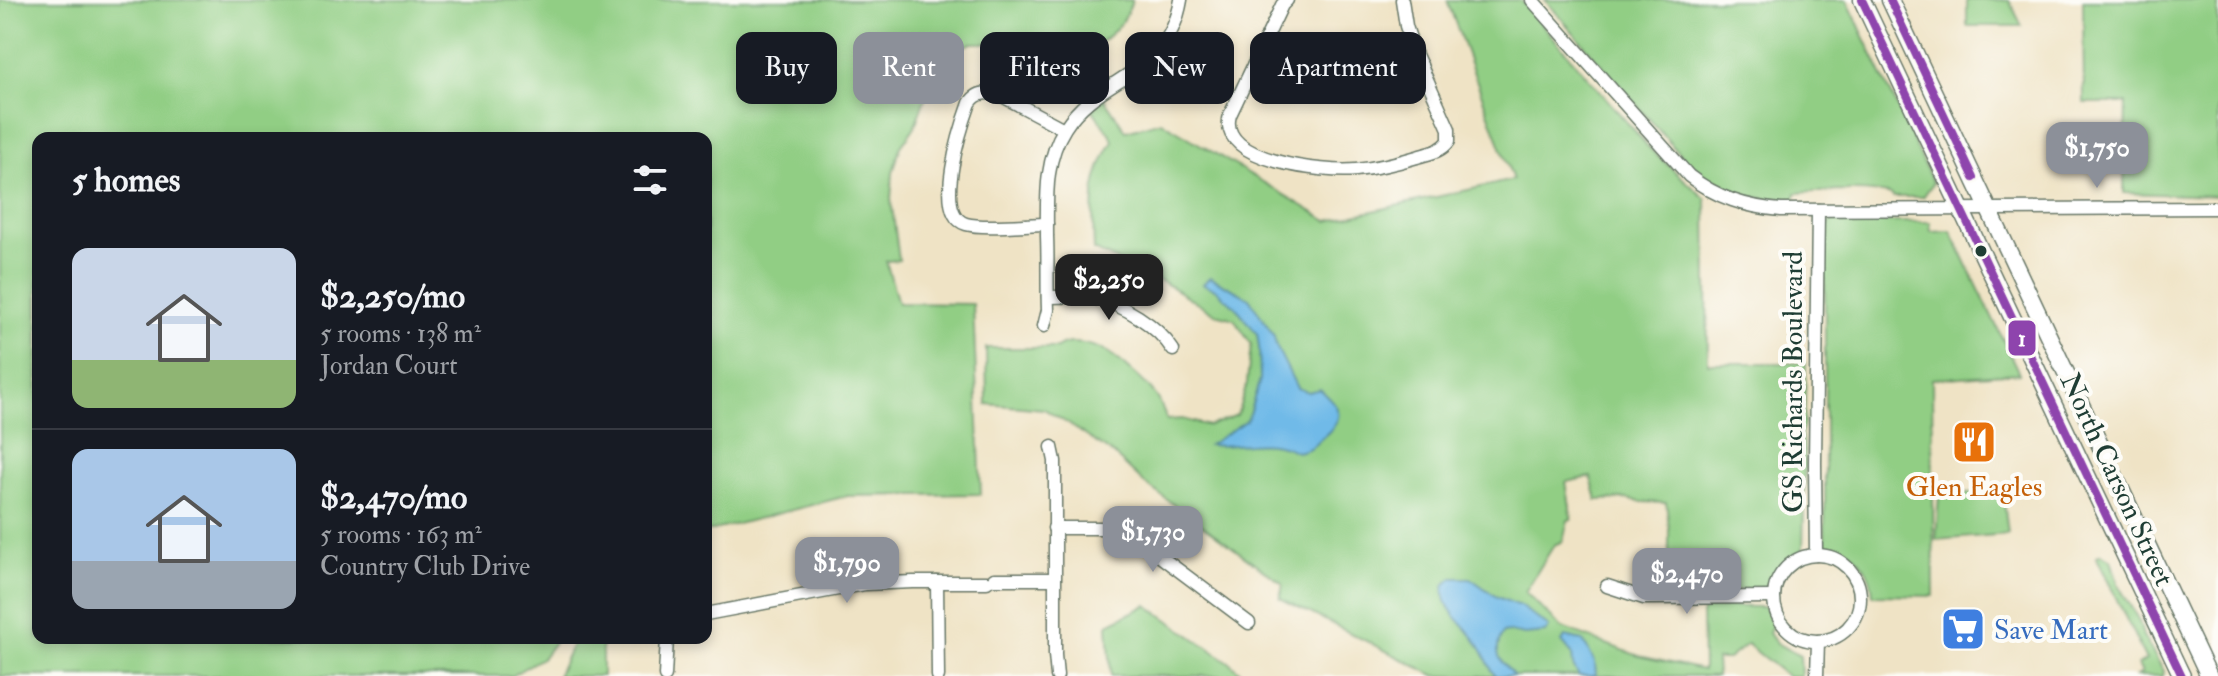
<!DOCTYPE html>
<meta charset="utf-8">
<style>
:root{--surface:#171b24;--page:#242831;--text:#f1f3f6;--muted:#9ea1a6;--line:#363941;--accent:#8c9099}
body{margin:0;font-family:"IM FELL Double Pica",serif;background:var(--page);color:var(--text);height:100vh;display:flex;flex-direction:column;font-size:30px;white-space:nowrap}
*{box-sizing:border-box;margin:0}
p{font-size:26px;color:var(--muted)}
.icon{flex:none;width:44px;height:44px;fill:none;stroke:currentColor;stroke-width:2;stroke-linecap:round;stroke-linejoin:round}
.map{position:relative;flex:1;overflow:hidden}
.side{position:absolute;left:32px;top:132px;width:680px;height:512px;display:flex;flex-direction:column;background:var(--surface);border-radius:16px;box-shadow:0 4px 12px #0003}
.side>*{flex:none}
.hud{position:absolute;left:736px;top:32px;width:760px;height:72px;display:flex;gap:16px}
.price{position:absolute;translate:-50% -68px;padding:0 18px;border-radius:16px;background:var(--accent);color:#fff;font-size:26px;line-height:52px;filter:drop-shadow(0 2px 4px #0008)}
.price::after{content:'';position:absolute;left:50%;top:48px;width:24px;height:18px;margin-left:-12px;background:inherit;clip-path:polygon(0 0,100% 0,50% 100%)}
.price.on{background:#222;color:#fff}
ul{padding:0;list-style:none}
li{display:flex;align-items:center;gap:24px;height:200px;padding:0 40px}
li+li{border-top:2px solid var(--line)}
li span{display:grid;place-items:center;flex:none;width:224px;height:160px;border-radius:16px;color:#555}
li>.icon{margin-inline-start:auto}
span .icon{width:96px;height:96px;fill:#fffc;stroke-width:1}
li b{font-size:34px}
h2{display:flex;justify-content:space-between;align-items:center;height:96px;padding:0 40px;font-size:34px}
.chip{padding:0 28px;border-radius:16px;background:var(--surface);box-shadow:0 4px 12px #0003;font-size:28px;line-height:72px}
.chip.on{background:var(--accent);color:#fff}
.map>svg:first-child{display:block}
</style>
<div class="map">
<svg width="2218" height="676" viewBox="0 0 2218 676">
<rect width="100%" height="100%" fill="#fdfcf7"/>
<filter id="ink" filterUnits="userSpaceOnUse"><feTurbulence type="fractalNoise" baseFrequency=".0125" numOctaves="2"/><feDisplacementMap in="SourceGraphic" scale="16" xChannelSelector="R" yChannelSelector="G"/><feConvolveMatrix kernelMatrix="1 2 1 2 8 2 1 2 1" color-interpolation-filters="sRGB"/></filter>
<filter id="wash" filterUnits="userSpaceOnUse"><feTurbulence type="fractalNoise" baseFrequency=".006" numOctaves="4" result="noise"/><feDisplacementMap in="SourceGraphic" scale="32" xChannelSelector="R" yChannelSelector="G"/><feGaussianBlur stdDeviation="1.8" result="paint"/><feColorMatrix in="noise" values="0 0 0 0 0 0 0 0 0 0 0 0 0 0 0 0 0 1.4 0 .05"/><feComposite in="paint" operator="in"/></filter>
<g filter="url(#wash)">
<rect width="100%" height="100%" fill="#efe3c5"/>
<g fill="#91ce84" stroke="#58865c" stroke-width="2">
<path d="M 0,0 L 1132,0 C 1125,29 1100,42 1078,60 L 1126,131 L 1161,121 L 1328,221 L 1513,180 L 1447,0 L 1521,0 L 1651,150 L 1706,199 L 1708,363 L 1806,363 L 1804,424 L 1801,435 L 1805,455 L 1803,550 C 1784,559 1776,570 1767,588 L 1759,590 L 1669,590 L 1669,527 L 1666,503 L 1642,502 L 1626,499 L 1597,500 L 1591,477 L 1566,482 L 1572,519 L 1568,520 L 1563,541 L 1554,545 L 1525,592 L 1562,628 L 1639,656 L 1703,670 L 1702,606 L 1764,607 L 1773,623 L 1769,633 L 1776,643 L 1800,656 L 1801,676 L 1787,676 L 1747,644 L 1728,659 L 1716,659 L 1717,676 L 1436,676 L 1280,598 L 1283,584 L 1144,483 L 1113,454 L 1070,425 L 1044,409 L 987,404 L 986,348 L 1057,348 C 1069,338 1093,345 1105,351 C 1117,357 1150,386 1157,397 C 1162,404 1163,413 1167,420 L 1182,419 L 1209,426 L 1237,415 L 1247,383 L 1251,344 L 1234,319 L 1216,314 L 1163,282 L 1094,250 C 1093,206 1089,180 1113,141 L 1111,136 L 1063,68 L 1038,64 L 997,43 L 972,43 L 951,52 L 937,66 L 914,128 L 900,148 L 893,173 L 891,199 L 899,260 L 886,261 L 898,303 L 973,304 L 981,494 L 847,496 L 706,532 L 706,138 L 38,138 L 38,638 L 557,638 L 543,657 L 511,676 L 0,676 Z"/>
<path d="M 1545,0 L 1847,0 L 1933,183 L 1923,197 L 1893,197 L 1892,195 C 1861,188 1828,192 1796,193 L 1796,201 C 1742,198 1726,195 1684,159 Z"/>
<path d="M 1967,0 L 2009,0 L 2022,26 L 1967,26 Z"/>
<path d="M 2083,0 L 2218,0 L 2218,196 L 2124,193 L 2126,103 L 2084,103 Z"/>
<path d="M 1848,219 L 1875,222 L 1930,222 L 1931,232 L 1951,231 L 2019,373 L 1932,379 L 1934,596 L 1873,595 C 1872,573 1860,556 1840,546 L 1838,552 L 1828,548 L 1825,541 L 1825,228 C 1829,218 1839,219 1848,219 Z"/>
<path d="M 1939,493 L 2003,493 L 2008,534 L 1936,540 Z"/>
<path d="M 2101,554 L 2111,560 L 2119,586 L 2139,621 L 2143,636 L 2164,671 L 2163,676 L 2137,676 L 2142,673 L 2138,665 L 2146,660 L 2097,558 L 2097,556 Z"/>
<path d="M 1147,605 L 1229,662 L 1245,676 L 1111,676 L 1108,624 Z"/>
<path d="M 575,638 L 604,638 L 602,644 L 602,676 L 557,676 Z"/>
</g>
<g fill="#6fbae8" stroke="#477c8e" stroke-width="2">
<path d="M 1210,277 L 1249,298 L 1274,336 L 1276,346 L 1297,388 L 1308,392 L 1320,389 C 1339,407 1348,416 1324,436 C 1313,446 1312,449 1297,452 C 1266,435 1241,449 1209,445 L 1247,420 L 1260,379 L 1259,347 L 1257,334 L 1236,307 L 1215,289 L 1203,284 Z"/>
<path d="M 1453,578 L 1470,578 L 1497,597 L 1520,606 L 1549,627 L 1545,633 L 1525,635 L 1509,632 L 1503,633 C 1492,653 1500,661 1514,676 L 1496,676 L 1493,673 C 1488,663 1484,653 1478,644 C 1467,625 1439,609 1445,584 Z"/>
<path d="M 1565,637 L 1583,641 L 1595,662 L 1596,676 L 1579,676 L 1573,666 L 1572,654 L 1562,642 Z"/>
</g>
</g>
<g filter="url(#ink)">
<g fill="none" stroke-linecap="round" stroke-linejoin="round">
<g stroke="#687767" stroke-width="15">
<g id="minor">
<path d="M 1287,0 L 1282,5 L 1230,115 C 1216,162 1326,173 1356,170 C 1377,168 1397,163 1417,157 C 1429,153 1441,152 1449,141 L 1449,129 L 1413,48 L 1406,26 L 1402,0"/>
<path d="M 1532,0 L 1689,176 C 1717,198 1746,207 1781,210 L 2218,208"/>
<path d="M 1254,64 L 1270,71 L 1292,75 L 1395,74 L 1421,65"/>
<path d="M 1047,224 C 1028,224 983,229 966,224 C 932,214 962,125 970,103 C 978,90 991,92 1004,97 L 1064,129"/>
<path d="M 1048,297 C 1063,297 1079,296 1093,298 C 1123,304 1157,325 1173,350"/>
<path d="M 1044,326 L 1048,310 C 1047,285 1048,260 1047,236 C 1047,199 1044,161 1065,128 C 1100,73 1168,78 1181,0"/>
<path d="M 1052,447 L 1055,461 L 1055,655 L 1057,676"/>
<path d="M 1054,528 L 1101,528 L 1118,532 L 1141,542 L 1249,623"/>
<path d="M 1816,555 L 1815,463 L 1818,210"/>
<circle cx="1817" cy="598" r="43"/>
<path d="M 994,579 L 1054,579"/>
<path d="M 937,582 L 938,676"/>
<path d="M 1607,586 L 1644,598 L 1774,597"/>
<path d="M 706,614 L 865,584 L 913,582 L 987,582"/>
<path d="M 665,676 L 667,638"/>
<path d="M 1817,676 L 1818,641"/>
</g>
</g>
<g stroke="#687767" stroke-width="19">
<g id="major">
<path d="M 1862,0 L 2182,676"/>
<path d="M 1890,0 L 2209,676"/>
</g>
</g>
<use href="#minor" stroke="#fff" stroke-width="12"/>
<use href="#major" stroke="#fff" stroke-width="16"/>
<g stroke="#fdfcf7" stroke-width="14">
<g id="bus-1">
<path d="M 1862,0 L 2182,676"/>
<path d="M 1890,0 L 1974,178"/>
</g>
</g>
<use href="#bus-1" stroke="#8e44ad" stroke-width="8"/>
</g>
</g>
<defs>
<g id="restaurant-square" transform="scale(2.3)"><rect x="-9" y="-9" width="18" height="18" rx="4" fill="#e8710a" stroke="#fdfcf7"/><path d="M-5-6h1v4h1v-4h1v4h1v-4h1v5L-1.5 .5V6h-2V.5L-5-1ZM5-6V6H3V1.5H1.5Q1.5-4 5-6Z" fill="#fff"/></g>
<g id="supermarket-square" transform="scale(2.3)"><rect x="-9" y="-9" width="18" height="18" rx="4" fill="#3f7fe0" stroke="#fdfcf7"/><path d="M-6-5.5h2.5l.6 2H6L4.5 2H-2.5L-4.4-4H-6ZM-1.5 3.2a1.3 1.3 0 1 0 .1 0ZM3 3.2a1.3 1.3 0 1 0 .1 0Z" fill="#fff"/></g>
</defs>
<g fill-rule="evenodd">
<use href="#restaurant-square" x="1974" y="442"/>
<use href="#supermarket-square" x="1963" y="629"/>
</g>
<circle fill="#1f3d34" stroke="#fdfcf7" stroke-width="3" cx="1981" cy="251" r="7"/>
<g text-anchor="middle" stroke-width="8" stroke-linejoin="round" paint-order="stroke">
<g font-size="28" fill="#1f3d34" stroke="#fdfcf7">
<text transform="translate(1792 382) rotate(-90)" y="10">GS Richards Boulevard</text>
<text transform="translate(2118 479) rotate(65)" y="10">North Carson Street</text>
</g>
<g font-size="28" fill="#c56008" stroke="#fdfcf7">
<text x="1974" y="496">Glen Eagles</text>
</g>
<g font-size="28" fill="#366cbe" stroke="#fdfcf7" text-anchor="start">
<text x="1994" y="639">Save Mart</text>
</g>
</g>
<rect stroke="#fdfcf7" stroke-width="3" x="2007" y="319" width="30" height="38" rx="8" fill="#8e44ad"/>
<g font-size="22" text-anchor="middle" font-weight="bold" fill="#fff">
<text x="2022" y="346">1</text>
</g>
</svg>
<b class="price" style="left:2097px;top:190px">$1,750</b>
<b class="price on" style="left:1109px;top:322px">$2,250</b>
<b class="price" style="left:1153px;top:574px">$1,730</b>
<b class="price" style="left:847px;top:605px">$1,790</b>
<b class="price" style="left:1687px;top:616px">$2,470</b>
<div class="hud">
<a class="chip">Buy</a>
<a class="chip on">Rent</a>
<a class="chip">Filters</a>
<a class="chip">New</a>
<a class="chip">Apartment</a>
</div>
<section class="side">
<h2>5 homes<svg class="icon" aria-label="filters" viewBox="0 0 24 24"><path d="M4 7h16M4 17h16"/><circle cx="9" cy="7" r="2"/><circle cx="15" cy="17" r="2"/></svg></h2>
<ul>
<li><span style="background:linear-gradient(#c9d6e8 70%,#8fb573 0)"><svg class="icon" aria-label="home" viewBox="0 0 24 24"><path d="M3 11l9-7 9 7M6 9v11h12V9"/></svg></span><div><b>$2,250/mo</b><p>5 rooms · 138 m²</p><p>Jordan Court</p></div></li>
<li><span style="background:linear-gradient(#a9c7e8 70%,#9aa5b1 0)"><svg class="icon" aria-label="home" viewBox="0 0 24 24"><path d="M3 11l9-7 9 7M6 9v11h12V9"/></svg></span><div><b>$2,470/mo</b><p>5 rooms · 163 m²</p><p>Country Club Drive</p></div></li>
</ul>
</section>
</div>
